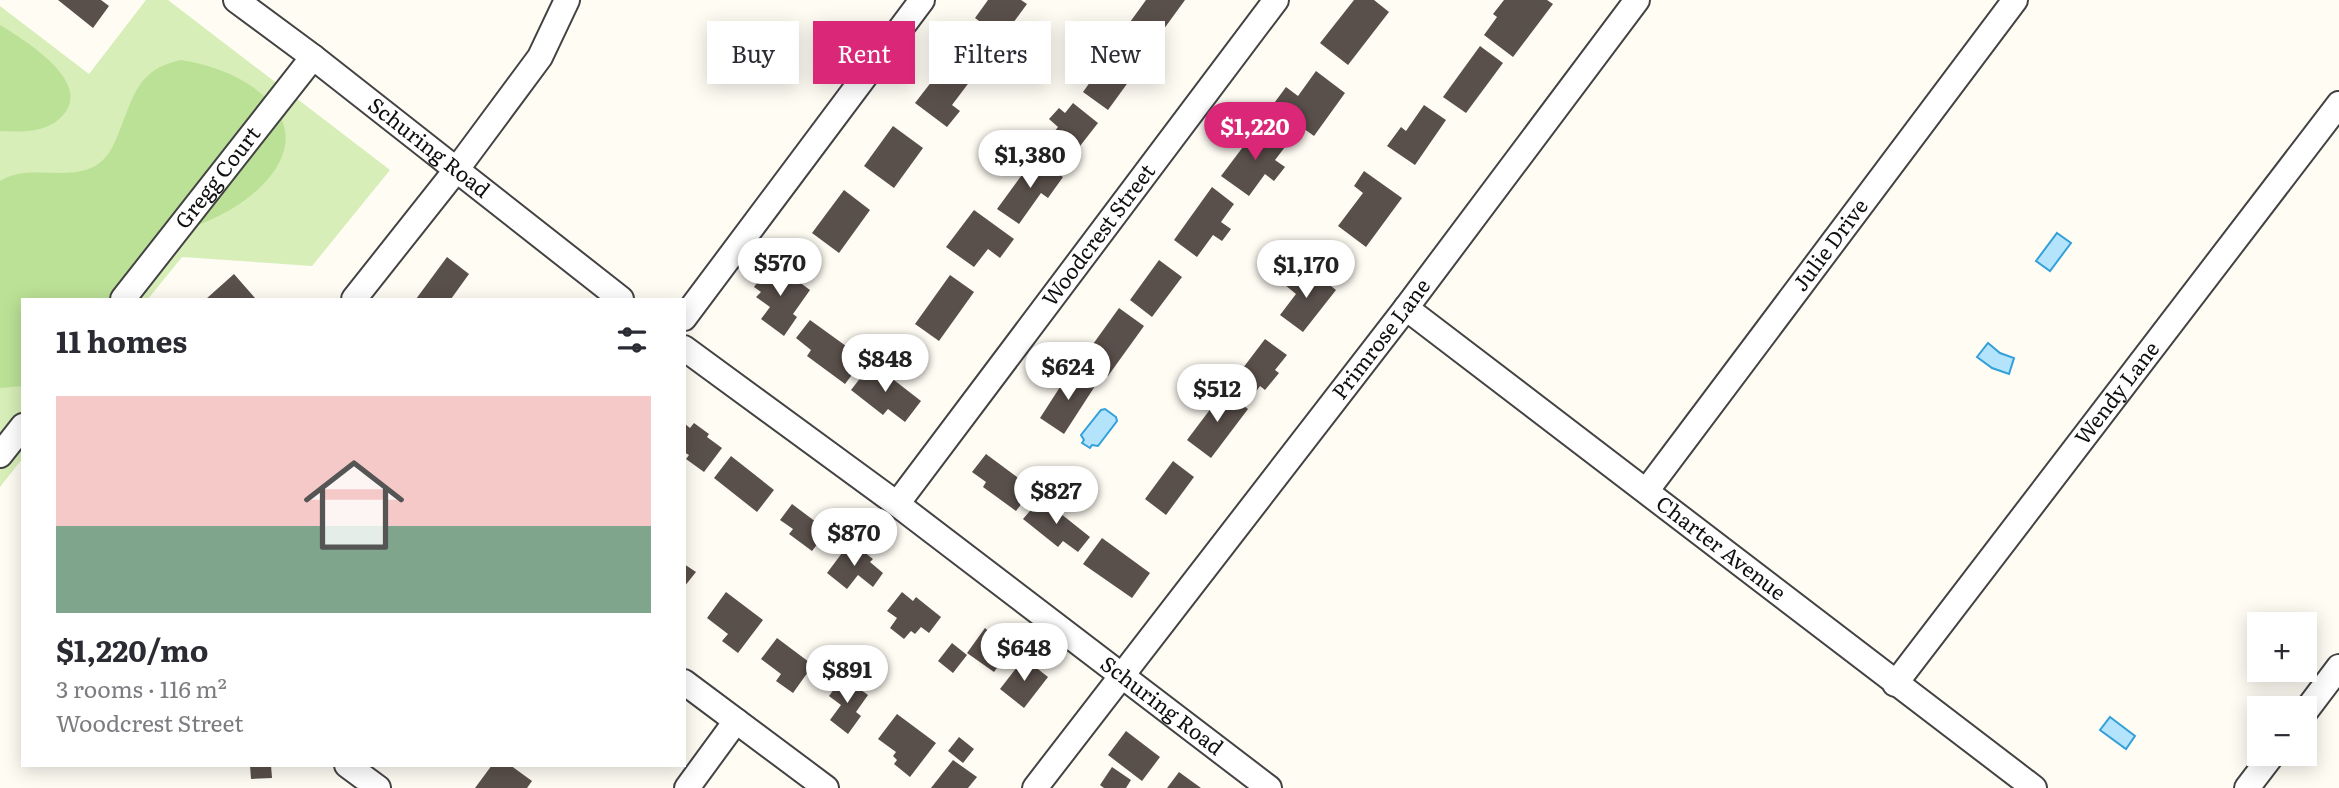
<!DOCTYPE html>
<meta charset="utf-8">
<style>
:root{--surface:#fff;--page:#f7f7f7;--text:#2b2b33;--muted:#7c7c81;--line:#e1e1e2;--accent:#db2777}
body{margin:0;font-family:Literata,serif;background:var(--page);color:var(--text);height:100vh;display:flex;flex-direction:column;font-size:26px;white-space:nowrap}
*{box-sizing:border-box;margin:0}
p{font-size:23px;color:var(--muted)}
.icon{flex:none;width:38px;height:38px;fill:none;stroke:currentColor;stroke-width:2;stroke-linecap:round;stroke-linejoin:round}
.map{position:relative;flex:1;overflow:hidden}
.panel{position:absolute;left:21px;top:298px;width:665px;height:469px;display:flex;flex-direction:column;background:var(--surface);border-radius:0px;box-shadow:0 4px 18px #0003}
.panel>*{flex:none}
.top-card{position:absolute;left:707px;top:21px;width:665px;height:63px;display:flex;gap:14px}
.tools{position:absolute;left:2247px;top:612px;display:grid;gap:14px}
.tools a{display:grid;place-items:center;width:70px;height:70px;border-radius:0px;background:var(--surface);box-shadow:0 4px 18px #0003;font-size:35px}
.price{position:absolute;translate:-50% -60px;padding:0 16px;border-radius:24px;background:#fff;color:#222;font-size:23px;line-height:46px;filter:drop-shadow(0 2px 4px #0008)}
.price::after{content:'';position:absolute;left:50%;top:42px;width:21px;height:16px;margin-left:-10px;background:inherit;clip-path:polygon(0 0,100% 0,50% 100%)}
.price.active{background:var(--accent);color:#fff}
ul{padding:0;list-style:none}
li{display:grid;align-content:center;gap:14px;height:371px;padding:0 35px}
li+li{border-top:2px solid var(--line)}
li span{display:grid;place-items:center;height:217px;border-radius:0px;color:#555}
li>.icon{margin-inline-start:auto}
span .icon{width:126px;height:126px;fill:#fffc;stroke-width:1}
li b{font-size:30px}
h2{display:flex;justify-content:space-between;align-items:center;height:84px;padding:0 35px;font-size:30px}
.pill{padding:0 24px;border-radius:0px;background:var(--surface);box-shadow:0 4px 18px #0003;font-size:24px;line-height:63px}
.pill.active{background:var(--accent);color:#fff}
.map>svg:first-child{display:block}
</style>
<div class="map">
<svg width="2339" height="788" viewBox="0 0 2339 788">
<rect width="100%" height="100%" fill="#fffcf4"/>
<path fill="#d7eeb8" d="M 146,0 L 168,0 L 390,170 L 312,266 L 182,257 L 148,299 L 23,299 L 23,458 L 0,487 L 0,6 L 89,74 Z"/>
<g fill="#bbe196">
<path d="M 0,25 C 26,41 100,86 58,120 C 42,133 20,132 0,131 Z"/>
<path d="M 181,60 C 214,65 250,79 272,104 C 306,144 270,186 233,208 C 207,224 177,231 153,251 C 137,263 123,284 110,299 L 23,299 L 23,386 L 0,388 L 0,181 C 30,161 75,186 103,160 C 111,152 115,142 119,132 C 134,95 138,69 181,60 Z"/>
</g>
<g fill="#b3e4fc" stroke="#33a0da" stroke-width="2">
<path d="M 995,48 L 995,52 L 1012,65 L 1013,71 L 1007,79 L 1000,80 L 983,67 L 982,59 L 986,49 Z"/>
<path d="M 2057,233 L 2071,243 L 2050,271 L 2036,261 Z"/>
<path d="M 1988,343 L 2000,353 L 2014,358 L 2009,374 L 1992,368 L 1977,357 Z"/>
<path d="M 1105,409 L 1116,417 L 1117,421 L 1098,446 L 1092,445 L 1090,448 L 1082,443 L 1084,440 L 1081,435 L 1101,410 Z"/>
<path d="M 2110,717 L 2135,736 L 2126,749 L 2100,730 Z"/>
</g>
<g fill="#5a504b">
<path d="M 58,0 L 101,0 L 109,6 L 93,28 Z"/>
<path d="M 988,0 L 1021,0 L 1027,4 L 1002,38 L 975,18 Z"/>
<path d="M 1146,0 L 1185,0 L 1150,48 L 1125,29 Z"/>
<path d="M 1354,0 L 1374,0 L 1389,12 L 1348,65 L 1320,43 Z"/>
<path d="M 1504,0 L 1547,0 L 1553,4 L 1513,57 L 1484,35 L 1497,17 L 1493,14 Z"/>
<path d="M 1120,40 L 1145,59 L 1108,110 L 1083,92 Z"/>
<path d="M 1480,46 L 1503,63 L 1466,113 L 1443,97 Z"/>
<path d="M 956,50 L 980,68 L 952,105 L 960,111 L 947,127 L 915,103 Z"/>
<path d="M 1316,71 L 1345,93 L 1314,136 L 1272,106 L 1286,87 L 1298,96 Z"/>
<path d="M 1073,103 L 1098,123 L 1073,155 L 1050,137 L 1058,127 L 1049,119 L 1059,108 L 1065,113 Z"/>
<path d="M 1424,105 L 1446,120 L 1415,165 L 1387,146 L 1401,127 L 1406,131 Z"/>
<path d="M 893,126 L 923,148 L 894,188 L 864,166 Z"/>
<path d="M 1258,127 L 1285,147 L 1275,160 L 1285,167 L 1274,181 L 1265,174 L 1249,196 L 1221,176 Z"/>
<path d="M 1035,157 L 1063,177 L 1048,198 L 1041,193 L 1019,224 L 997,209 Z"/>
<path d="M 1364,171 L 1402,198 L 1366,247 L 1338,226 L 1363,193 L 1354,186 Z"/>
<path d="M 1212,187 L 1234,204 L 1221,222 L 1231,229 L 1222,241 L 1213,235 L 1197,257 L 1174,240 Z"/>
<path d="M 844,190 L 870,210 L 839,253 L 812,233 Z"/>
<path d="M 974,210 L 1014,239 L 1000,258 L 988,249 L 974,267 L 946,247 Z"/>
<path d="M 447,257 L 469,274 L 451,299 L 416,299 Z"/>
<path d="M 1159,260 L 1182,277 L 1152,317 L 1130,300 Z"/>
<path d="M 772,262 L 810,290 L 793,314 L 797,317 L 784,336 L 761,319 L 770,307 L 756,297 L 761,292 L 754,287 Z"/>
<path d="M 1312,271 L 1336,290 L 1303,332 L 1280,315 L 1296,294 L 1285,285 L 1294,273 L 1305,281 Z"/>
<path d="M 234,274 L 255,298 L 253,299 L 206,299 Z"/>
<path d="M 950,275 L 974,292 L 939,341 L 915,324 Z"/>
<path d="M 1119,308 L 1144,326 L 1108,376 L 1083,358 Z"/>
<path d="M 810,320 L 864,359 L 845,384 L 807,356 L 811,350 L 796,338 Z"/>
<path d="M 1265,339 L 1287,355 L 1275,370 L 1279,373 L 1265,390 L 1260,386 L 1250,400 L 1230,385 Z"/>
<path d="M 872,363 L 921,401 L 905,422 L 888,409 L 883,415 L 851,390 Z"/>
<path d="M 1071,370 L 1095,386 L 1064,434 L 1040,418 Z"/>
<path d="M 1224,391 L 1248,409 L 1211,458 L 1187,440 Z"/>
<path d="M 684,423 L 690,428 L 694,423 L 709,434 L 707,437 L 722,448 L 704,472 L 686,459 L 689,455 L 684,452 Z"/>
<path d="M 986,454 L 1033,489 L 1016,511 L 983,487 L 986,482 L 972,472 Z"/>
<path d="M 731,456 L 774,490 L 757,512 L 714,478 Z"/>
<path d="M 1173,461 L 1194,477 L 1166,515 L 1145,499 Z"/>
<path d="M 1041,498 L 1090,537 L 1078,552 L 1063,541 L 1058,547 L 1023,519 Z"/>
<path d="M 792,504 L 816,522 L 813,525 L 825,534 L 812,551 L 789,534 L 793,529 L 780,520 Z"/>
<path d="M 1102,538 L 1150,573 L 1132,598 L 1083,564 Z"/>
<path d="M 848,545 L 856,551 L 859,548 L 873,559 L 870,562 L 883,573 L 873,587 L 858,575 L 847,589 L 827,573 Z"/>
<path d="M 684,564 L 696,572 L 684,587 Z"/>
<path d="M 726,592 L 763,620 L 738,653 L 722,641 L 728,634 L 707,618 Z"/>
<path d="M 902,592 L 913,601 L 916,597 L 941,617 L 929,633 L 921,627 L 915,634 L 911,631 L 904,639 L 890,628 L 897,618 L 887,611 Z"/>
<path d="M 985,628 L 1010,650 L 994,672 L 967,653 Z"/>
<path d="M 777,638 L 813,665 L 793,693 L 776,681 L 781,674 L 761,659 Z"/>
<path d="M 952,643 L 967,655 L 953,673 L 938,661 Z"/>
<path d="M 1024,658 L 1048,677 L 1024,708 L 1000,689 Z"/>
<path d="M 843,677 L 868,695 L 856,712 L 861,716 L 848,734 L 830,720 L 841,705 L 829,696 Z"/>
<path d="M 897,714 L 936,743 L 910,777 L 894,764 L 897,760 L 893,756 L 896,752 L 878,739 Z"/>
<path d="M 1126,731 L 1160,757 L 1142,781 L 1108,755 Z"/>
<path d="M 959,737 L 974,749 L 963,763 L 948,751 Z"/>
<path d="M 953,760 L 977,777 L 968,788 L 931,788 Z"/>
<path d="M 250,765 L 271,765 L 272,778 L 251,779 Z"/>
<path d="M 492,765 L 510,765 L 532,781 L 527,788 L 475,788 Z"/>
<path d="M 1112,767 L 1131,780 L 1126,788 L 1104,788 L 1100,785 Z"/>
<path d="M 1179,772 L 1201,788 L 1167,788 Z"/>
</g>
<g fill="none" stroke-linecap="round" stroke-linejoin="round">
<g stroke="#434343" stroke-width="28">
<g id="minor">
<path id="s1" d="M 236,0 L 313,57 L 621,299"/>
<path id="s2" d="M 123,299 L 313,57"/>
<path d="M 354,299 L 457,169 L 540,57 L 567,0"/>
<path id="s3" d="M 1406,308 L 2034,788"/>
<path d="M 684,318 L 922,0"/>
<path id="s4" d="M 684,348 L 897,504 L 1269,788"/>
<path d="M 0,455 L 23,426"/>
<path id="s5" d="M 1647,490 L 2015,0"/>
<path id="s6" d="M 897,504 L 1276,0"/>
<path d="M 684,682 L 826,788"/>
<path id="s7" d="M 1895,684 L 2339,104"/>
<path d="M 2305,712 L 2339,667"/>
<path d="M 347,765 L 378,788"/>
<path d="M 687,788 L 736,721"/>
<path id="s8" d="M 1035,788 L 1406,308 L 1637,0"/>
<path d="M 2247,788 L 2273,754"/>
</g>
</g>
<use href="#minor" stroke="#fff" stroke-width="24"/>
</g>
<g text-anchor="middle" stroke-width="7" stroke-linejoin="round" paint-order="stroke">
<g font-size="21" fill="#101010" stroke="#fff">
<text dy="7" stroke="none"><textPath href="#s1" startOffset="243">Schuring Road</textPath></text>
<text dy="7" stroke="none"><textPath href="#s2" startOffset="154">Gregg Court</textPath></text>
<text dy="7" stroke="none"><textPath href="#s6" startOffset="336">Woodcrest Street</textPath></text>
<text dy="7" stroke="none"><textPath href="#s5" startOffset="306">Julie Drive</textPath></text>
<text dy="7" stroke="none"><textPath href="#s8" startOffset="567">Primrose Lane</textPath></text>
<text dy="7" stroke="none"><textPath href="#s7" startOffset="366">Wendy Lane</textPath></text>
<text dy="7" stroke="none"><textPath href="#s3" startOffset="396">Charter Avenue</textPath></text>
<text dy="7" stroke="none"><textPath href="#s4" startOffset="597">Schuring Road</textPath></text>
</g>
</g>
</svg>
<div class="tools">
<a>+</a>
<a>−</a>
</div>
<b class="price active" style="left:1255px;top:162px">$1,220</b>
<b class="price" style="left:1030px;top:190px">$1,380</b>
<b class="price" style="left:780px;top:298px">$570</b>
<b class="price" style="left:1306px;top:300px">$1,170</b>
<b class="price" style="left:885px;top:394px">$848</b>
<b class="price" style="left:1068px;top:402px">$624</b>
<b class="price" style="left:1217px;top:424px">$512</b>
<b class="price" style="left:1056px;top:526px">$827</b>
<b class="price" style="left:854px;top:568px">$870</b>
<b class="price" style="left:1024px;top:683px">$648</b>
<b class="price" style="left:847px;top:705px">$891</b>
<div class="top-card">
<a class="pill">Buy</a>
<a class="pill active">Rent</a>
<a class="pill">Filters</a>
<a class="pill">New</a>
</div>
<section class="panel">
<h2>11 homes<svg class="icon" aria-label="filters" viewBox="0 0 24 24"><path d="M4 7h16M4 17h16"/><circle cx="9" cy="7" r="2"/><circle cx="15" cy="17" r="2"/></svg></h2>
<ul>
<li><span style="background:linear-gradient(#f6c9c9 60%,#7fa58c 0)"><svg class="icon" aria-label="home" viewBox="0 0 24 24"><path d="M3 11l9-7 9 7M6 9v11h12V9"/></svg></span><div><b>$1,220/mo</b><p>3 rooms · 116 m²</p><p>Woodcrest Street</p></div></li>
</ul>
</section>
</div>
